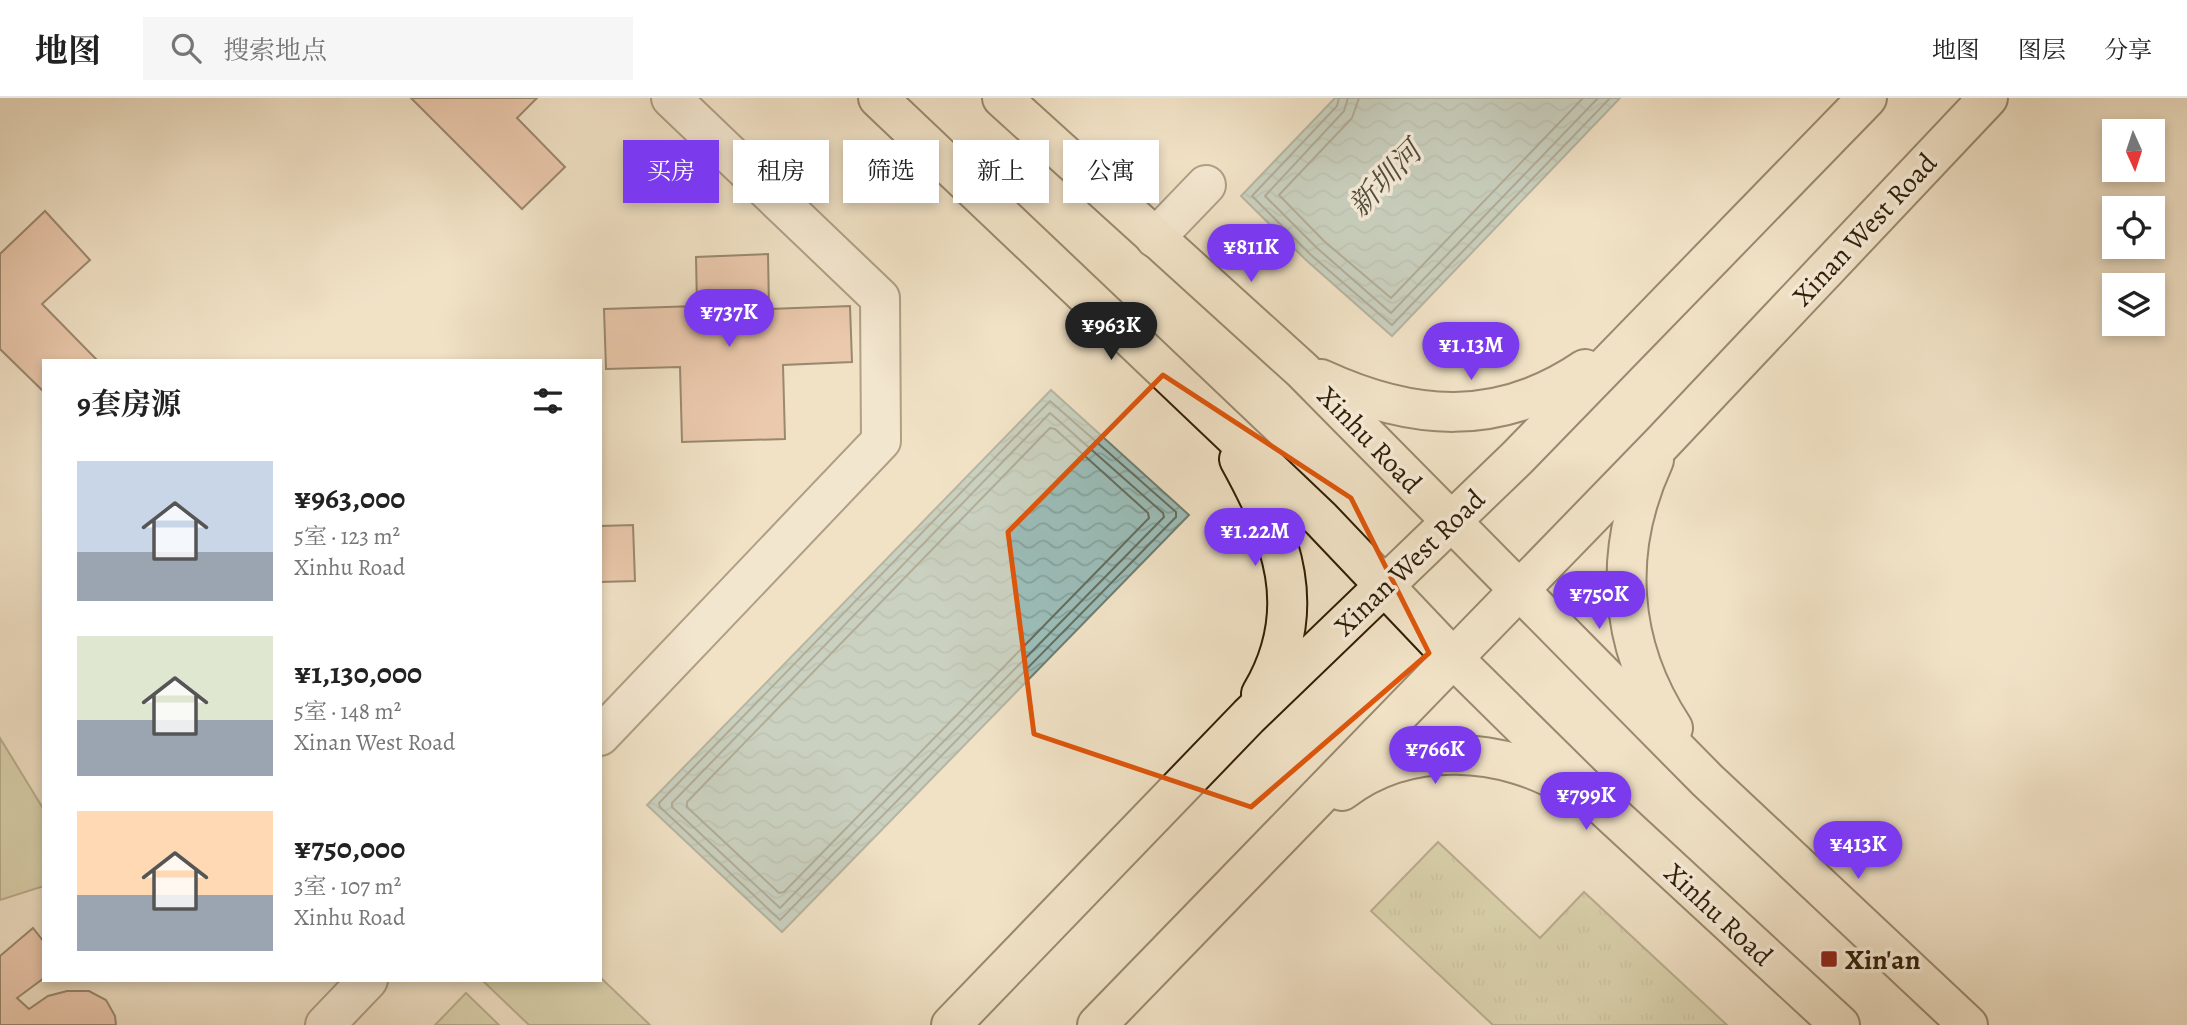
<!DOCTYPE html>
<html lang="zh">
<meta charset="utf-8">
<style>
:root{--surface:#fff;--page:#f6f6f6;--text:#222;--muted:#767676;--line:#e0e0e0;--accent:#7c3aed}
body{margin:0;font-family:Alegreya,"Noto Serif SC",serif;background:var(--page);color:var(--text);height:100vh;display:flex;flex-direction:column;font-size:26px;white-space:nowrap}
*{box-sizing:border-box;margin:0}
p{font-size:23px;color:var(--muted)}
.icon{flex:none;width:38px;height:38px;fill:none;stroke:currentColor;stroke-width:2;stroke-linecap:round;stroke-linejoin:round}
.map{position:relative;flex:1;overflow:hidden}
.sheet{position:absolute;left:42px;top:261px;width:560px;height:623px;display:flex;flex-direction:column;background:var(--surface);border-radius:0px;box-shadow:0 4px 10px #0003}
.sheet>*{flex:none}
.banner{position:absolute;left:623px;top:42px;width:665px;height:63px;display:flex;gap:14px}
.needle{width:46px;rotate:177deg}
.fabs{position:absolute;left:2102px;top:21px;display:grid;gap:14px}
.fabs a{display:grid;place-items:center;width:63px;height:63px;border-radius:0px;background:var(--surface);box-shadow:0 4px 10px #0003;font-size:35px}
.price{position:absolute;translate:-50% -60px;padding:0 16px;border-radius:24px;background:var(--accent);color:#fff;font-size:23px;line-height:46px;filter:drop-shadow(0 2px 4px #0008)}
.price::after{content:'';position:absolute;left:50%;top:42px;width:21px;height:16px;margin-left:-10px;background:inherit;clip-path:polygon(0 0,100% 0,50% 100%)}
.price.current{background:#222;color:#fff}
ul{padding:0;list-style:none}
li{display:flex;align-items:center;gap:21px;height:175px;padding:0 35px}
li span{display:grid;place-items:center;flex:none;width:196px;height:140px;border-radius:0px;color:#555}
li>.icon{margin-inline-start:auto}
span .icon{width:84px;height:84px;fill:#fffc;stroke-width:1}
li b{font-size:30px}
h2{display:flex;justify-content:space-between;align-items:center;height:84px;padding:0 35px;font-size:30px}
.pill{padding:0 24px;border-radius:0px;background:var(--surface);box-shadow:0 4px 10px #0003;font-size:24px;line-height:63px}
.pill.current{background:var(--accent);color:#fff}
header{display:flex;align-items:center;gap:42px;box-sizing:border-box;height:98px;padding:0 35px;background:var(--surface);border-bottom:2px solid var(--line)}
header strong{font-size:33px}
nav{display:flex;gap:38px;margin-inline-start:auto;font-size:24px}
.search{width:490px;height:63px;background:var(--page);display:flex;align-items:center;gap:18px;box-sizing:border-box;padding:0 24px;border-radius:0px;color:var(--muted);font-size:26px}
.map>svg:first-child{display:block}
</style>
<header>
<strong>地图</strong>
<div class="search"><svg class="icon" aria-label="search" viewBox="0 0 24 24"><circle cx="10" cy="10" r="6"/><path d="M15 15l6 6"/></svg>搜索地点</div>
<nav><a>地图</a><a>图层</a><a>分享</a></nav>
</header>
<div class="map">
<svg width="2187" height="927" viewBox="0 0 2187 927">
<defs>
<pattern id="grass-tufts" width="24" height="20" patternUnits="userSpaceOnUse" patternTransform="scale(1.75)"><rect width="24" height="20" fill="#c1c190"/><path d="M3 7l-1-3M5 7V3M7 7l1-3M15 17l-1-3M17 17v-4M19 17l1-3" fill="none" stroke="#a6a57b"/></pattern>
<pattern id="water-waves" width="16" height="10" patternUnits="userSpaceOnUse" patternTransform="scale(1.75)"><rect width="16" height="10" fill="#9bbdb8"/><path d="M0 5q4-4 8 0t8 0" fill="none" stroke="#86a29d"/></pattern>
</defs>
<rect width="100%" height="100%" fill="#f1e2c6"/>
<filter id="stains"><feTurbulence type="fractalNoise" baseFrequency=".00286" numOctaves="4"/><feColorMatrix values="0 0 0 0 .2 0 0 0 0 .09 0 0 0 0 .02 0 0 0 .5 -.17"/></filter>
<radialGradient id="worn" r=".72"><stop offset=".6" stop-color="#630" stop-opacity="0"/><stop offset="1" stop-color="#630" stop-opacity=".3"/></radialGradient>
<path fill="url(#grass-tufts)" stroke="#796f4a" stroke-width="2" d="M 1438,744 L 1540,840 L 1584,794 L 1727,927 L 1493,927 L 1371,813 Z"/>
<g fill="#c1c190" stroke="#796f4a" stroke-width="2">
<path d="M 0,640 L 44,712 L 44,788 L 0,802 Z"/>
<path d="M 600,879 L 650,927 L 529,927 L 482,882 L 600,882 Z"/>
<path d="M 466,895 L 499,927 L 435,927 Z"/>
</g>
<g fill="url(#water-waves)" stroke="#717d70" stroke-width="2">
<path d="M 1335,0 L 1620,0 L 1392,238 L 1306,162 L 1241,98 Z"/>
<path d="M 1051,292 L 1189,417 L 782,834 L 647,707 Z"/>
</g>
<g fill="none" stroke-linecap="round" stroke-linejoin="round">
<g stroke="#666d5e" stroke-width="2">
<path d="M 1339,0 L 1337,8 L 1252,98 L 1311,157 L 1392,227 L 1610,0"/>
<path d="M 1348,0 L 1344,13 L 1265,98 L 1317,150 L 1391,215 L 1598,0"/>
<path d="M 1359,0 L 1352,20 L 1279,97 L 1324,143 L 1391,200 L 1583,0"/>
<path d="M 1050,303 L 1176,414 L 1176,419 L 780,822 L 660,709 L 659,705 Z"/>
<path d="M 1050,315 L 1163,415 L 1164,419 L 780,810 L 672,709 L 672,705 Z"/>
<path d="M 1050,330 L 1055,331 L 1148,415 L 1149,420 L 784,794 L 779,795 L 687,709 L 687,704 Z"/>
</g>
</g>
<g fill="#e5aa8e" stroke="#311d04" stroke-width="2">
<path d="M 411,0 L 537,0 L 517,20 L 565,69 L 522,111 Z"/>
<path d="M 45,113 L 90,162 L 42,206 L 97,262 L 44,262 L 44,294 L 0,251 L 0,156 Z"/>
<path d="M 768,156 L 769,211 L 850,208 L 852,264 L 783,267 L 785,341 L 682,344 L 680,269 L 606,271 L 604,211 L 697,208 L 696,159 Z"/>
<path d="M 633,427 L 635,483 L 600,484 L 600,428 Z"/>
<path d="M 33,830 L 44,844 L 44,880 L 17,900 L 29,911 L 48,898 L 67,893 L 89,893 L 106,902 L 115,918 L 116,927 L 0,927 L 0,858 Z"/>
</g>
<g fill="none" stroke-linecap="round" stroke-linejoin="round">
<g stroke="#614e34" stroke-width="42">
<g id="minor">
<path d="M 1155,140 L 1206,87"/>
<path d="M 600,638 L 881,343 L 880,200 L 671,0"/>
<path d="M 325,927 L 368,882"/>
</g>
</g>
<g stroke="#311d04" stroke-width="42">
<g id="major">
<path d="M 878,0 L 1321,421 L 1453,560 L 1607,712 L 1840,927"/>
<path d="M 1002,0 L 1302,272 L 1707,682 L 1968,927"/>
<path d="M 1321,281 C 1412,323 1498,330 1585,271"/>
<path d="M 1239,361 C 1282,439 1311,512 1261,596"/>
<path d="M 1654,362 C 1612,453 1618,546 1673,630"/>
<path d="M 1342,693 C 1408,642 1504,648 1572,691"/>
<path d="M 951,927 L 1249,618 L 1517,360 L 1867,0"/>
<path d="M 1097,927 L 1663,344 L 1988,0"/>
</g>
</g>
<use href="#minor" stroke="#f6ecda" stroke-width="38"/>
<use href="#major" stroke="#f1e2c6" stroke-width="38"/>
</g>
<path d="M0 0H2187V927H0ZM 1163,277 L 1351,400 L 1429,555 L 1251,709 L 1034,636 L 1008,434 Z" fill="#f1e2c6" fill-opacity=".55" fill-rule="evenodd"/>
<path fill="none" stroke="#df560c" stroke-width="5" stroke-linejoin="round" d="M 1163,277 L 1351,400 L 1429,555 L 1251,709 L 1034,636 L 1008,434 Z"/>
<rect fill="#8f2418" stroke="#f6ecda" stroke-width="2.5" x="1820" y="852" width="18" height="18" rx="3.5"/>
<g text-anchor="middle" stroke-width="7" stroke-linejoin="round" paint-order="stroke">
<g font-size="28" fill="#311d04" stroke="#f6ecda">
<text transform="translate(1864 131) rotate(-47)" y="10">Xinan West Road</text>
<text transform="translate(1370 341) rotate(46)" y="10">Xinhu Road</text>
<text transform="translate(1409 464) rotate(-44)" y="10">Xinan West Road</text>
<text transform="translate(1719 816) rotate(43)" y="10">Xinhu Road</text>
</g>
<g font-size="28" font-weight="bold" fill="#311d04" stroke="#f6ecda" text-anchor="start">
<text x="1845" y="871">Xin'an</text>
</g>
<g font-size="30" font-style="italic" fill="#514d3a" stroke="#f6ecda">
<text transform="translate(1385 81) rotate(-46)" y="10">新圳河</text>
</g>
</g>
<rect width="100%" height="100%" filter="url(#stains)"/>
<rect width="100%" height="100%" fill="url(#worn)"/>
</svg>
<div class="fabs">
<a><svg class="needle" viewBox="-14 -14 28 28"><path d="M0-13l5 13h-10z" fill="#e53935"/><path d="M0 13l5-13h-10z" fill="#767676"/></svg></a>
<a><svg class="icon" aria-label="locate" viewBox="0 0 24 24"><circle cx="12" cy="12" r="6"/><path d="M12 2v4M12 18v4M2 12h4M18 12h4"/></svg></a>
<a><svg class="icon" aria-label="layers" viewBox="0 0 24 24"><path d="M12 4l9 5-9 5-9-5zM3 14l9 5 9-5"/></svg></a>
</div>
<b class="price" style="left:1251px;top:186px">¥811K</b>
<b class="price" style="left:729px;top:251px">¥737K</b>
<b class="price current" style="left:1111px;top:264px">¥963K</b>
<b class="price" style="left:1471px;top:284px">¥1.13M</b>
<b class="price" style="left:1255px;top:470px">¥1.22M</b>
<b class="price" style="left:1599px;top:533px">¥750K</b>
<b class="price" style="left:1435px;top:688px">¥766K</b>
<b class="price" style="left:1586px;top:734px">¥799K</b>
<b class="price" style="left:1858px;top:783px">¥413K</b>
<div class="banner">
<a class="pill current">买房</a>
<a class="pill">租房</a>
<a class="pill">筛选</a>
<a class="pill">新上</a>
<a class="pill">公寓</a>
</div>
<section class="sheet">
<h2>9套房源<svg class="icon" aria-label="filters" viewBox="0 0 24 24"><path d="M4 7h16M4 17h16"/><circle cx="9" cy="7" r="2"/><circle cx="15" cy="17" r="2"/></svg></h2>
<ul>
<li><span style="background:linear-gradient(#c9d6e8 65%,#9aa5b1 0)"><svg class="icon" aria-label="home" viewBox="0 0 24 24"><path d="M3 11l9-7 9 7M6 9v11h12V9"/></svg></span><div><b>¥963,000</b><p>5室 · 123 m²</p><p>Xinhu Road</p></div></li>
<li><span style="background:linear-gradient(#dfe7d0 60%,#9aa5b1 0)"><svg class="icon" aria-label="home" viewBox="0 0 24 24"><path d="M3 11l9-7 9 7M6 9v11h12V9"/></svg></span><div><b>¥1,130,000</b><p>5室 · 148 m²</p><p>Xinan West Road</p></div></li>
<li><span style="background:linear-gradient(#ffd9b3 60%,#9aa5b1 0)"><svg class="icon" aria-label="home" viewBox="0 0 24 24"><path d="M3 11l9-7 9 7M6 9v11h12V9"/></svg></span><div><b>¥750,000</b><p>3室 · 107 m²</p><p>Xinhu Road</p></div></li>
</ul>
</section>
</div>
